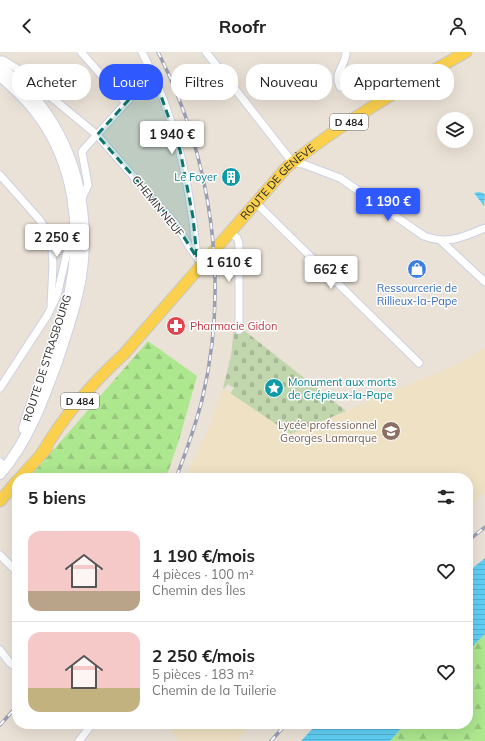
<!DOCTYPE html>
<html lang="fr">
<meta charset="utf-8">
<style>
:root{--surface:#fff;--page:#f6f6f6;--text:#222;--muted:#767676;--line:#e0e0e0;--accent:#3058ff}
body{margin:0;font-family:Mulish,sans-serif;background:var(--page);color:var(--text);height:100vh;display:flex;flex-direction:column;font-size:15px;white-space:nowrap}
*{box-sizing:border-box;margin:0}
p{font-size:13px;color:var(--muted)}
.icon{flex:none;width:22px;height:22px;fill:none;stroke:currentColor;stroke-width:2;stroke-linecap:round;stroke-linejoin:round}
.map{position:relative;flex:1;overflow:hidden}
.panel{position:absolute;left:12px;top:421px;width:461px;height:256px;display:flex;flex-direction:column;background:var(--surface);border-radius:16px;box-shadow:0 4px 16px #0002}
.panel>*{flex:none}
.hud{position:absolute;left:12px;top:12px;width:461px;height:36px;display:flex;gap:8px}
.fabs{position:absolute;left:437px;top:60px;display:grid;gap:8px}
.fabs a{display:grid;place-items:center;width:36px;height:36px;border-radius:50%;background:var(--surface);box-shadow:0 4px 16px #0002;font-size:20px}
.price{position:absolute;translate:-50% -34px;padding:0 9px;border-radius:4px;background:#fff;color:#222;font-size:13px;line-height:26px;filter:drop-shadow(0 1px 2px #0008)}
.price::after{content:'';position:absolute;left:50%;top:24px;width:12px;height:9px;margin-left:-6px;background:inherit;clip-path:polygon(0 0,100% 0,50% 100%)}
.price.selected{background:var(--accent);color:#fff}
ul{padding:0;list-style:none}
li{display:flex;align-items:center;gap:12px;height:100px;padding:0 16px}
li+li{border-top:1px solid var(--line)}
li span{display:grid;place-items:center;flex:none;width:112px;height:80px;border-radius:12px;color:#555}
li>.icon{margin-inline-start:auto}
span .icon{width:48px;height:48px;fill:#fffc;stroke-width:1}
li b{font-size:17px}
h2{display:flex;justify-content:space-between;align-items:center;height:48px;padding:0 16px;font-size:17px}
.tag{padding:0 14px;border-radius:16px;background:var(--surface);box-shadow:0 4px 16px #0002;font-size:14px;line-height:36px}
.tag.selected{background:var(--accent);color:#fff}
header{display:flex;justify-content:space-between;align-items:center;height:52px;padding:0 16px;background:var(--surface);font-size:18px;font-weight:700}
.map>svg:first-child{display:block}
</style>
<header><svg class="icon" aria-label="back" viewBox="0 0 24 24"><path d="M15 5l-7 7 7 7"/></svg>Roofr<svg class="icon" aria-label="person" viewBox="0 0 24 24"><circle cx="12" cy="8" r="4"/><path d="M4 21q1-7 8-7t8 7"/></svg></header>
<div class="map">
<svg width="485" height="689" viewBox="0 0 485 689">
<defs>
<pattern id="forest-firs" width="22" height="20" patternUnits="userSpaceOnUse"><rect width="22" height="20" fill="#ade78e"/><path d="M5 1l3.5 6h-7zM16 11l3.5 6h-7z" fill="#95c67a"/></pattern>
<pattern id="cemetery-stones" width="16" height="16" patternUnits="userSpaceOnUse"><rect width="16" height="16" fill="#c1d6ad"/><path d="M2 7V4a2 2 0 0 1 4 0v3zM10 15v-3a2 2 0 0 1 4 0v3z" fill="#a6b895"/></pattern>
<pattern id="water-rules" width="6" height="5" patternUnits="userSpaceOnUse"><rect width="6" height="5" fill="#60d0f6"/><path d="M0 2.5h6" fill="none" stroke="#53b3d3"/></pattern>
</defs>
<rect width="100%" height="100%" fill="#ebe2d7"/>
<g fill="#efe1c4">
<path d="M 485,295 L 485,441 L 476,449 L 468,459 L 468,426 L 186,426 L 210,373 L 223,336 L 291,382 L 453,314 L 474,303 Z"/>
<path d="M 169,672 L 250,672 L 238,689 L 180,689 L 169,677 Z"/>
</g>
<g fill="url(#forest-firs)">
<path d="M 148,289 L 197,324 L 179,388 L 166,426 L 29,426 Z"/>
<path d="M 485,582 L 485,689 L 390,689 L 405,672 L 468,672 L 468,599 Z"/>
</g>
<path fill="url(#cemetery-stones)" d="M 234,275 L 241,276 L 346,359 L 291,382 L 230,341 L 234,336 L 228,332 L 224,337 L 223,336 L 231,304 Z"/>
<g fill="url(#water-rules)">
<path d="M 479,140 L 483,141 L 485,143 L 484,154 L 474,141 Z"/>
<path d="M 485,506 L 485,582 L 468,599 L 468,520 Z"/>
<path d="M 317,672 L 405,672 L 390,689 L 301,689 Z"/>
</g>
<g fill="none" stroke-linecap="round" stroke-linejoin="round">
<g stroke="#ccd0e2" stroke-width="9">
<g id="minor">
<path d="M 81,0 L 126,51"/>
<path d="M 142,0 C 176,64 190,133 197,205"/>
<path d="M 206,0 L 293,111 L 303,112 L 340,126 L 424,184 C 448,193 463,185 485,176"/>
<path d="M 0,8 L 3,8 L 16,16 L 97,83 L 177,174 L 190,196 L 202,212"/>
<path d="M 340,35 C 333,20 346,14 346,0"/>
<path d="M 0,123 L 39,167 L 46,178 L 52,197 L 53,213 L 51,253"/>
<path d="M 82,146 L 88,133 L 82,100 L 84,97 L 153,21"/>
<path d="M 256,151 L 419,311"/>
<path d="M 230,180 L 237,186 L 239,191 L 239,278"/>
<path d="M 440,188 L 485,230"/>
<path d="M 0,336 L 47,264 L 57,244 L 72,178"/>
<path d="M 0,410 L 6,416"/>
<path d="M 0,503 L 17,520"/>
<path d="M 0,598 L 10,611 L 17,616"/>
<path d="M 79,689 L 92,672"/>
</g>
</g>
<g stroke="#ccd0e2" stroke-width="12">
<g id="secondary">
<path d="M 0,14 C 13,27 30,38 41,54 C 78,103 90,165 81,225 C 76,253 67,280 58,307 C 44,346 28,390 0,422"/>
<path d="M 0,24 C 14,36 27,48 38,63 C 74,111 82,175 71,233 C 67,257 57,282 49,305 C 42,329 30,352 24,377"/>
</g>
</g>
<g stroke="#c7c7c7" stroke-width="13">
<g id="primary">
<path id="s1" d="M 42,401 C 64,364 93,330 124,302 L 287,115 C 342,70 404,35 466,0"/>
<path d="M 20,426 L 47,396"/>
<path d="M 0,449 L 17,429"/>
</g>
</g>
<use href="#minor" stroke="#fff" stroke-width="7"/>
<use href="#secondary" stroke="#fff" stroke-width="10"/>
<use href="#primary" stroke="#fad04d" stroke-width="11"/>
<g stroke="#9a9eb3" stroke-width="3.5">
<g id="rail">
<path d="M 158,0 C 212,107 230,231 202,348 C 195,375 186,400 176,426"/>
<path d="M 468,489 L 485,475"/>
<path d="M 0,673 L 17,654"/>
<path d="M 271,689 L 286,672"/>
</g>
</g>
<use href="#rail" stroke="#fff" stroke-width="2" stroke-dasharray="6" stroke-linecap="butt"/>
</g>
<path fill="#0f766e" fill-opacity="0.2" stroke="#0f766e" stroke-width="3" stroke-dasharray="8 5" stroke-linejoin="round" d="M 153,21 L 180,98 L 193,165 L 197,206 L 177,174 L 97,83 Z"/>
<defs>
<g id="building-disc" transform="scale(1)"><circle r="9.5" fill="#0f9aa8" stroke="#fff"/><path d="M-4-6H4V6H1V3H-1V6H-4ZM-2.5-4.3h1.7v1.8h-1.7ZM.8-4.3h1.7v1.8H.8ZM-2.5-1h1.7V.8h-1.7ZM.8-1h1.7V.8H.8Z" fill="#fff"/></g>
<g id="shop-disc" transform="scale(1)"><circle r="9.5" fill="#3f7fe0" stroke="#fff"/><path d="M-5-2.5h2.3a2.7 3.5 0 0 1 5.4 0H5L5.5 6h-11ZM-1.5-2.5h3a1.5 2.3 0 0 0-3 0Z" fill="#fff"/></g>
<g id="pharmacy-disc" transform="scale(1)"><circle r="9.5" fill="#e0444e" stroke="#fff"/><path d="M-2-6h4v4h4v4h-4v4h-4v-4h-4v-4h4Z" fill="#fff"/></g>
<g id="sight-disc" transform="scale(1)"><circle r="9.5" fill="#0f9aa8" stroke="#fff"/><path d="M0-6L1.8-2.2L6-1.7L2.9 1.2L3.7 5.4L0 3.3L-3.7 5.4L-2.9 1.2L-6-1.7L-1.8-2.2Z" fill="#fff"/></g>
<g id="school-disc" transform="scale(1)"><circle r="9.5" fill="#8d6e63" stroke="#fff"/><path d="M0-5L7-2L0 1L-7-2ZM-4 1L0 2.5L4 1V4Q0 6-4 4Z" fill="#fff"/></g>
</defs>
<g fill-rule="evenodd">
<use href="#building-disc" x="231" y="125"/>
<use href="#shop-disc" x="417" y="217"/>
<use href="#pharmacy-disc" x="176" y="274"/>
<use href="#sight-disc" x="274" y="336"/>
<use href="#school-disc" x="391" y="379"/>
</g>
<g text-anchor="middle" stroke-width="3" stroke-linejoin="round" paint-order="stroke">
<g fill="#fff" stroke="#686868" stroke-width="1">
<rect x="330" y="62" width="38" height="16" rx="3"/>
<rect x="61" y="341" width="38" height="16" rx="3"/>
</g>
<g font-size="10" font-weight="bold" fill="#272727">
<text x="349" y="74">D 484</text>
<text x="80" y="353">D 484</text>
</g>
<g font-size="11" fill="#0d838f" stroke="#fff" text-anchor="end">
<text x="217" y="129">Le Foyer</text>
<text x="288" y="334" text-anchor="start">Monument aux morts<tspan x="288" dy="13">de Crépieux-la-Pape</tspan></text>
</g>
<g font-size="11" fill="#272727" stroke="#fff">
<text dy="4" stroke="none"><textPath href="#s1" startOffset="360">ROUTE DE GENÈVE</textPath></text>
<text transform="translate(158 154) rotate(51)" y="4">CHEMIN NEUF</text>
<text transform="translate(47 306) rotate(-72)" y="4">ROUTE DE STRASBOURG</text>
</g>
<g font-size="11" fill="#366cbe" stroke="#fff">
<text x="417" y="240">Ressourcerie de<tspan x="417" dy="13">Rillieux-la-Pape</tspan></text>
</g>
<g font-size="11" fill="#be3a42" stroke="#fff" text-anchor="start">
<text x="190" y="278">Pharmacie Gidon</text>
</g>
<g font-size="11" fill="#785e54" stroke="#fff" text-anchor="end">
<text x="377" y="377">Lycée professionnel<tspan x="377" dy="13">Georges Lamarque</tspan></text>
</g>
</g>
</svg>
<div class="fabs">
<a><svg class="icon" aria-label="layers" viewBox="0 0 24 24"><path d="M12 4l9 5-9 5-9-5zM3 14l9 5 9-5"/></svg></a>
</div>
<b class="price" style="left:172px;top:103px">1 940 €</b>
<b class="price selected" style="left:388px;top:170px">1 190 €</b>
<b class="price" style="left:57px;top:206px">2 250 €</b>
<b class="price" style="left:229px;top:231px">1 610 €</b>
<b class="price" style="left:331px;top:238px">662 €</b>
<div class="hud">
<a class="tag">Acheter</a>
<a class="tag selected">Louer</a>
<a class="tag">Filtres</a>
<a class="tag">Nouveau</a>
<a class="tag">Appartement</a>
</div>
<section class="panel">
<h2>5 biens<svg class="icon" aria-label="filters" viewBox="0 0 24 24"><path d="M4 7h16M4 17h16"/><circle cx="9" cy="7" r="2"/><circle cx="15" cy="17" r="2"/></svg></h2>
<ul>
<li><span style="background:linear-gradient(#f6c9c9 75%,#b9a48a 0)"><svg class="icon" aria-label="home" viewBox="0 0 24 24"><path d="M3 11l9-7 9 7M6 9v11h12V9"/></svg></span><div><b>1 190 €/mois</b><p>4 pièces · 100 m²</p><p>Chemin des Îles</p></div><svg class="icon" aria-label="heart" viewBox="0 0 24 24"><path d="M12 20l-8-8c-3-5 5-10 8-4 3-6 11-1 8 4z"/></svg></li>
<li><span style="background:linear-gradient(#f6c9c9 70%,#c2b280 0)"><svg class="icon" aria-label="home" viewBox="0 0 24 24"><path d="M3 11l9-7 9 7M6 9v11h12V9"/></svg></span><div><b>2 250 €/mois</b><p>5 pièces · 183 m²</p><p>Chemin de la Tuilerie</p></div><svg class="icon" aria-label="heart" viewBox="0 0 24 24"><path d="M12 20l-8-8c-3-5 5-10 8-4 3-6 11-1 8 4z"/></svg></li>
</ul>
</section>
</div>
